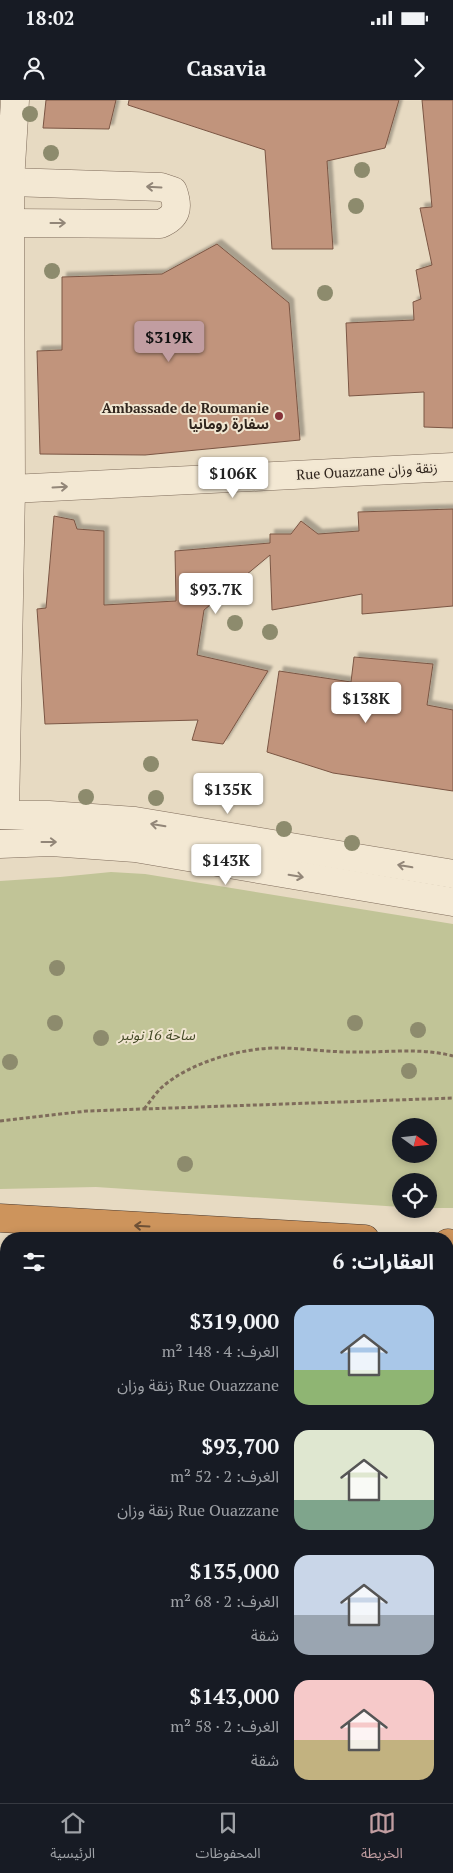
<!DOCTYPE html>
<html lang="ar">
<meta charset="utf-8">
<style>
:root{--surface:#171b24;--page:#242831;--text:#f1f3f6;--muted:#9ea1a6;--line:#363941;--accent:#c19da1}
body{margin:0;font-family:"PT Serif","Noto Sans Arabic",serif;background:var(--page);color:var(--text);direction:rtl;height:100vh;display:flex;flex-direction:column;font-size:19px;white-space:nowrap}
*{box-sizing:border-box;margin:0}
p{font-size:16px;color:var(--muted)}
.icon{flex:none;width:28px;height:28px;fill:none;stroke:currentColor;stroke-width:2;stroke-linecap:round;stroke-linejoin:round}
.map{position:relative;flex:1;overflow:hidden;direction:ltr}
.details{position:absolute;left:0px;top:1132px;width:454px;height:571px;display:flex;flex-direction:column;background:var(--surface);border-radius:20px 20px 0 0;box-shadow:0 2px 8px #0003;direction:rtl}
.details>*{flex:none}
.needle{width:32px;rotate:105deg}
.fabs{position:absolute;left:392px;top:1018px;display:grid;gap:10px}
.fabs a{display:grid;place-items:center;width:45px;height:45px;border-radius:50%;background:var(--surface);box-shadow:0 2px 8px #0003;font-size:25px}
.price{position:absolute;translate:-50% -42px;padding:0 11px;border-radius:5px;background:#fff;color:#222;font-size:16px;line-height:32px;filter:drop-shadow(0 1px 2px #0008)}
.price::after{content:'';position:absolute;left:50%;top:30px;width:15px;height:11px;margin-left:-8px;background:inherit;clip-path:polygon(0 0,100% 0,50% 100%)}
.price.current{background:var(--accent);color:#111}
ul{padding:0;list-style:none}
li{display:flex;align-items:center;gap:15px;height:125px;padding:0 20px}
li span{display:grid;place-items:center;flex:none;width:140px;height:100px;border-radius:15px;color:#555}
li>.icon{margin-inline-start:auto}
span .icon{width:60px;height:60px;fill:#fffc;stroke-width:1}
li b{font-size:21px}
h2{display:flex;justify-content:space-between;align-items:center;height:60px;padding:0 20px;font-size:21px}
.status{display:flex;justify-content:space-between;align-items:center;height:35px;padding:0 25px;background:var(--surface);direction:ltr}
.status svg{height:14px;fill:currentColor}
header{display:flex;justify-content:space-between;align-items:center;height:65px;padding:0 20px;background:var(--surface);font-size:22px;font-weight:700}
.tab-bar{display:flex;justify-content:space-around;align-items:center;height:70px;border-top:1px solid var(--line);background:var(--surface);font-size:14px;color:var(--muted)}
.tab-bar a{display:grid;justify-items:center;gap:2px}
.tab-bar .current{color:var(--accent)}
.map>svg:first-child{display:block}
</style>
<div class="status"><b>18:02</b><svg viewBox="0 0 49 12"><path d="M0 12V9h3v3zM5 12V6h3v6zM10 12V3h3v9zM15 12V0h3v12zM26 1h20v11H26zM47 4h2v5h-2z"/></svg></div>
<header><svg class="icon" aria-label="forward" viewBox="0 0 24 24"><path d="M9 5l7 7-7 7"/></svg>Casavia<svg class="icon" aria-label="person" viewBox="0 0 24 24"><circle cx="12" cy="8" r="4"/><path d="M4 21q1-7 8-7t8 7"/></svg></header>
<div class="map">
<svg width="453" height="1703" viewBox="0 0 453 1703">
<defs>
<filter id="shadow"><feDropShadow dx="4.5" dy="-4.5" stdDeviation="1" flood-color="#0004"/></filter>
</defs>
<rect width="100%" height="100%" fill="#e7dac2"/>
<g fill="#c1c497" fill-rule="evenodd">
<path d="M 111,772 L 145,774 L 453,824 L 453,1108 L 429,1108 L 429,1081 L 401,1081 L 401,1107 L 96,1087 L 0,1089 L 0,781 L 60,777 ZM 401,1026 L 429,1026 L 429,1054 L 401,1054 Z"/>
<path d="M 448,1306 L 453,1309 L 453,1703 L 385,1703 L 372,1698 L 448,1698 Z"/>
<path d="M 0,1322 L 6,1323 L 6,1537 L 0,1536 Z"/>
<path d="M 0,1678 L 6,1680 L 6,1698 L 47,1698 L 60,1703 L 0,1703 Z"/>
</g>
<g fill="#c1947c" stroke="#7b5644" filter="url(#shadow)">
<path d="M 46,0 L 116,0 L 109,29 L 43,28 Z"/>
<path d="M 129,0 L 399,0 L 385,48 L 327,61 L 333,149 L 272,149 L 265,50 L 128,5 Z"/>
<path d="M 422,0 L 453,0 L 453,328 L 424,327 L 424,292 L 349,296 L 346,223 L 414,220 L 413,202 L 421,199 L 416,170 L 432,165 L 420,108 L 432,107 Z"/>
<path d="M 217,144 L 289,203 L 300,340 L 145,355 L 40,354 L 37,251 L 62,250 L 62,177 L 162,174 Z"/>
<path d="M 453,409 L 453,506 L 362,514 L 362,494 L 272,510 L 270,455 L 204,510 L 197,555 L 268,571 L 223,644 L 192,640 L 198,620 L 45,624 L 37,509 L 46,508 L 54,416 L 74,420 L 77,429 L 104,431 L 104,505 L 176,501 L 175,451 L 270,443 L 270,434 L 291,434 L 301,421 L 318,434 L 359,431 L 358,412 Z"/>
<path d="M 354,557 L 433,564 L 427,605 L 453,610 L 453,691 L 333,673 L 267,652 L 279,571 L 351,582 Z"/>
</g>
<g fill="none" stroke-linecap="round" stroke-linejoin="round">
<g stroke="#7f6c5b" stroke-width="29">
<g id="minor">
<path d="M 10,123 L 160,124 C 177,117 179,108 173,91 L 161,87 L 10,82"/>
<path d="M 11,389 L 453,367"/>
<path d="M 5,714 L 11,389 L 10,82 L 15,0"/>
<path d="M 0,715 L 49,715 L 135,721 L 453,774"/>
<path d="M 0,744 L 51,742 L 135,748 L 453,802"/>
<path d="M 0,1574 L 6,1577"/>
<path d="M 0,1641 L 6,1644"/>
<path d="M 121,1698 L 133,1703"/>
<path d="M 254,1698 L 260,1703"/>
</g>
</g>
<g stroke="#4d3b2f" stroke-width="29">
<g id="highway">
<path d="M 0,1118 L 365,1139"/>
<path d="M 448,1143 L 453,1144"/>
<path d="M 0,1174 L 6,1174"/>
<path d="M 448,1200 L 453,1200"/>
</g>
</g>
<g stroke="#7f6c5b" stroke-width="3" stroke-dasharray="4 2.5" stroke-linecap="butt">
<path d="M 144,1009 C 150,1002 155,994 161,988 C 190,962 241,948 278,948 C 302,948 327,952 351,952 C 386,953 418,947 453,956"/>
<path d="M 0,1021 L 87,1011 L 453,998"/>
<path d="M 0,1287 L 6,1285"/>
<path d="M 448,1288 L 453,1289"/>
</g>
<use href="#minor" stroke="#f3e8d3" stroke-width="28"/>
<use href="#highway" stroke="#cd945c" stroke-width="28"/>
</g>
<g fill="#8d8b6d">
<circle cx="30" cy="14" r="8"/>
<circle cx="51" cy="53" r="8"/>
<circle cx="362" cy="70" r="8"/>
<circle cx="356" cy="106" r="8"/>
<circle cx="52" cy="171" r="8"/>
<circle cx="325" cy="193" r="8"/>
<circle cx="235" cy="523" r="8"/>
<circle cx="270" cy="532" r="8"/>
<circle cx="151" cy="664" r="8"/>
<circle cx="238" cy="683" r="8"/>
<circle cx="86" cy="697" r="8"/>
<circle cx="156" cy="698" r="8"/>
<circle cx="284" cy="729" r="8"/>
<circle cx="352" cy="743" r="8"/>
<circle cx="57" cy="868" r="8"/>
<circle cx="55" cy="923" r="8"/>
<circle cx="355" cy="923" r="8"/>
<circle cx="418" cy="930" r="8"/>
<circle cx="101" cy="938" r="8"/>
<circle cx="10" cy="962" r="8"/>
<circle cx="409" cy="971" r="8"/>
<circle cx="185" cy="1064" r="8"/>
</g>
<defs><path id="oneway-shaft" d="M-6 0H5M1.5-3L5.5 0L1.5 3" fill="none" stroke-width="1.6" stroke-linecap="round" stroke-linejoin="round" transform="scale(1.25)"/></defs>
<g stroke="#928678">
<use href="#oneway-shaft" transform="translate(154 87) rotate(-177)"/>
<use href="#oneway-shaft" transform="translate(58 123)"/>
<use href="#oneway-shaft" transform="translate(60 387) rotate(-3)"/>
<use href="#oneway-shaft" transform="translate(158 725) rotate(-171)"/>
<use href="#oneway-shaft" transform="translate(49 742)"/>
<use href="#oneway-shaft" transform="translate(405 766) rotate(-170)"/>
<use href="#oneway-shaft" transform="translate(296 776) rotate(9)"/>
</g>
<use stroke="#6f5136" href="#oneway-shaft" transform="translate(142 1126) rotate(-177)"/>
<circle fill="#863339" stroke="#f0e5d0" stroke-width="2" cx="279" cy="316" r="5"/>
<g text-anchor="middle" stroke-width="4" stroke-linejoin="round" paint-order="stroke">
<g font-size="14" font-weight="bold" fill="#30251d" stroke="#f0e5d0" text-anchor="end">
<text x="269" y="313">Ambassade de Roumanie<tspan x="269" dy="16">سفارة رومانيا</tspan></text>
</g>
<g font-size="14" fill="#30251d" stroke="#f0e5d0">
<text transform="translate(367 371) rotate(-3)" y="5">Rue Ouazzane زنقة وزان</text>
</g>
<g font-size="14" font-style="italic" fill="#444a27" stroke="#f0e5d0">
<text x="157" y="940">ساحة 16 نونبر</text>
</g>
</g>
</svg>
<div class="fabs">
<a><svg class="needle" viewBox="-14 -14 28 28"><path d="M0-13l5 13h-10z" fill="#e53935"/><path d="M0 13l5-13h-10z" fill="#9ea1a6"/></svg></a>
<a><svg class="icon" aria-label="locate" viewBox="0 0 24 24"><circle cx="12" cy="12" r="6"/><path d="M12 2v4M12 18v4M2 12h4M18 12h4"/></svg></a>
</div>
<b class="price current" style="left:169px;top:263px">$319K</b>
<b class="price" style="left:233px;top:399px">$106K</b>
<b class="price" style="left:216px;top:515px">$93.7K</b>
<b class="price" style="left:366px;top:624px">$138K</b>
<b class="price" style="left:228px;top:715px">$135K</b>
<b class="price" style="left:226px;top:786px">$143K</b>
<section class="details">
<h2>العقارات: 6<svg class="icon" aria-label="filters" viewBox="0 0 24 24"><path d="M4 7h16M4 17h16"/><circle cx="9" cy="7" r="2"/><circle cx="15" cy="17" r="2"/></svg></h2>
<ul>
<li><span style="background:linear-gradient(#a9c7e8 65%,#8fb573 0)"><svg class="icon" aria-label="home" viewBox="0 0 24 24"><path d="M3 11l9-7 9 7M6 9v11h12V9"/></svg></span><div><b>$319,000</b><p>الغرف: 4 · 148 m²</p><p>Rue Ouazzane زنقة وزان</p></div></li>
<li><span style="background:linear-gradient(#dfe7d0 70%,#7fa58c 0)"><svg class="icon" aria-label="home" viewBox="0 0 24 24"><path d="M3 11l9-7 9 7M6 9v11h12V9"/></svg></span><div><b>$93,700</b><p>الغرف: 2 · 52 m²</p><p>Rue Ouazzane زنقة وزان</p></div></li>
<li><span style="background:linear-gradient(#c9d6e8 60%,#9aa5b1 0)"><svg class="icon" aria-label="home" viewBox="0 0 24 24"><path d="M3 11l9-7 9 7M6 9v11h12V9"/></svg></span><div><b>$135,000</b><p>الغرف: 2 · 68 m²</p><p>شقة</p></div></li>
<li><span style="background:linear-gradient(#f6c9c9 60%,#c2b280 0)"><svg class="icon" aria-label="home" viewBox="0 0 24 24"><path d="M3 11l9-7 9 7M6 9v11h12V9"/></svg></span><div><b>$143,000</b><p>الغرف: 2 · 58 m²</p><p>شقة</p></div></li>
</ul>
</section>
</div>
<nav class="tab-bar">
<a class="current"><svg class="icon" aria-label="map" viewBox="0 0 24 24"><path d="M3 6l6-2 6 2 6-2v14l-6 2-6-2-6 2zM9 4v14M15 6v14"/></svg>الخريطة</a>
<a><svg class="icon" aria-label="saved" viewBox="0 0 24 24"><path d="M7 4h10v16l-5-4-5 4z"/></svg>المحفوظات</a>
<a><svg class="icon" aria-label="home" viewBox="0 0 24 24"><path d="M3 11l9-7 9 7M6 9v11h12V9"/></svg>الرئيسية</a>
</nav>
